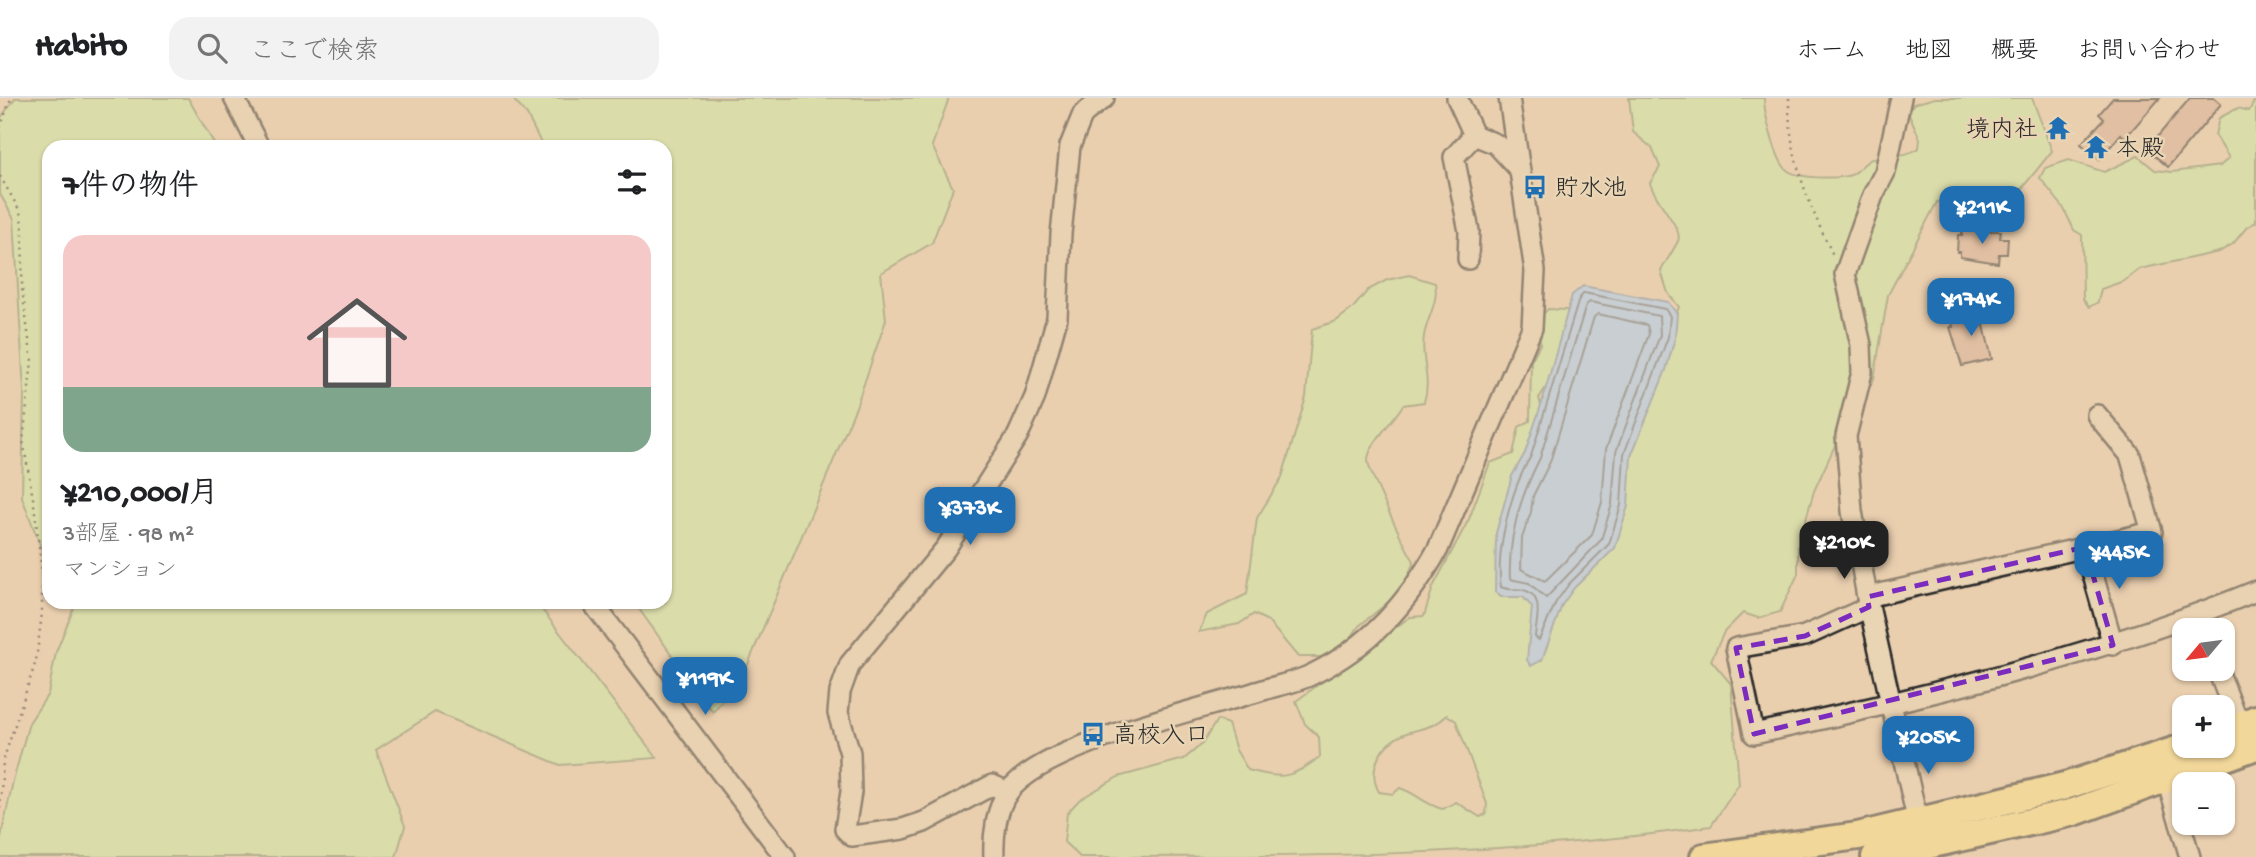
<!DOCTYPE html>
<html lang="ja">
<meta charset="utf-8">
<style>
:root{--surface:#fff;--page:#f2f2f2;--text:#202124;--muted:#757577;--line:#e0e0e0;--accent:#1f6fb2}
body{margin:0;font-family:"Gochi Hand","Klee One",sans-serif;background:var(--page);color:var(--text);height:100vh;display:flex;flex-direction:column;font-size:26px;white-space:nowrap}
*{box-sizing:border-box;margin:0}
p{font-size:23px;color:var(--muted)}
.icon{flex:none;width:38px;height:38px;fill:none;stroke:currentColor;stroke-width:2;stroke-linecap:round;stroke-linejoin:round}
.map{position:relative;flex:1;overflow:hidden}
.details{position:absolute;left:42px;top:42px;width:630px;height:469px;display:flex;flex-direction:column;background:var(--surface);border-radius:21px;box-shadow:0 2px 5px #0004}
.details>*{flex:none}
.needle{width:46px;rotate:241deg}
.buttons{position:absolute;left:2172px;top:520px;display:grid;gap:14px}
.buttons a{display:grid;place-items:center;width:63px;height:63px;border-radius:14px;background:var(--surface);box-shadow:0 2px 5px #0004;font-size:35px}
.price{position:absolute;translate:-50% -60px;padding:0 16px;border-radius:14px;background:var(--accent);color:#fff;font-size:23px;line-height:46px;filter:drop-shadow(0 2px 4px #0008)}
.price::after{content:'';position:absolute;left:50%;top:42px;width:21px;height:16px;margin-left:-10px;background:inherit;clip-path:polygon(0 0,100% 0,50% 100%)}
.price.selected{background:#222;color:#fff}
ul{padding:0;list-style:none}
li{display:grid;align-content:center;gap:14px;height:371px;padding:0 21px}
li span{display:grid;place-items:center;height:217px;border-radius:21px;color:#555}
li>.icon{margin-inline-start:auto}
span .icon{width:126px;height:126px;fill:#fffc;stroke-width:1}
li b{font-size:30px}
h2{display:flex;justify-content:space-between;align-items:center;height:84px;padding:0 21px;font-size:30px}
header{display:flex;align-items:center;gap:42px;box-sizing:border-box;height:98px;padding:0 35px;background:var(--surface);border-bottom:2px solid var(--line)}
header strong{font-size:33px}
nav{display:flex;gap:38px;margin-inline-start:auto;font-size:24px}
.search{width:490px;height:63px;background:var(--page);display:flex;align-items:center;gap:18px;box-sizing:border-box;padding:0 24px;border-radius:21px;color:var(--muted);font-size:26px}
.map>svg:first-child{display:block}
</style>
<header>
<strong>Habito</strong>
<div class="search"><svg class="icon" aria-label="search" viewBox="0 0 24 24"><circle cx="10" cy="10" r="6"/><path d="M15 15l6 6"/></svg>ここで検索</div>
<nav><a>ホーム</a><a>地図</a><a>概要</a><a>お問い合わせ</a></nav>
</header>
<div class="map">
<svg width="2256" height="759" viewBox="0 0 2256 759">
<rect width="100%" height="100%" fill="#eacfaf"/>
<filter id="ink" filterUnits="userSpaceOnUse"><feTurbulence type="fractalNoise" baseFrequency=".0143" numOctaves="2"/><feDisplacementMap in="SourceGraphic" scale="14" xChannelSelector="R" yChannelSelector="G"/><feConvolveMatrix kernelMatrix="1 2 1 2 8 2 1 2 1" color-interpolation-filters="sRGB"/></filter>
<g filter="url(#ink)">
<g fill="#c8eba4" stroke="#7a8b68" stroke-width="2" fill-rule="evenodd">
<path d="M 15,0 L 188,0 L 216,49 L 49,49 L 49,471 L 22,399 L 24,294 L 14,121 L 0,96 L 0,21 Z"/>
<path d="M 512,0 L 949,0 L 932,48 L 953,90 L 932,145 L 881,175 L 886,222 L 856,309 L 746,571 L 713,614 L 634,504 L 665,504 L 665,49 L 543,49 L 527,17 Z"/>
<path d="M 1629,0 L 1764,0 C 1764,15 1776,63 1787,72 C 1798,81 1837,81 1851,77 C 1859,74 1864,63 1872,61 C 1888,56 1905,60 1919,50 L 1920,41 L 1909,16 L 1913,6 L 1935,0 L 2032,0 L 2052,53 L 2015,99 L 1937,104 L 1888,197 L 1874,281 L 1837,343 L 1814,393 L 1798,449 L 1798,476 L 1780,514 L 1758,520 L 1743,515 L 1724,534 L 1711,562 L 1731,586 L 1739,686 L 1711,728 C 1504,759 1290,759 1080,759 L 1064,744 L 1067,715 L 1079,702 L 1118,679 L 1184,661 L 1202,646 L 1217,622 L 1228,626 L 1236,652 L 1248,672 C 1283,682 1291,680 1320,659 L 1319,639 L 1305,626 L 1296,603 L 1410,519 L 1424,518 L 1433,489 L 1469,421 L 1490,365 L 1513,356 L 1519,329 L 1530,323 L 1531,263 L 1540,246 L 1541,218 L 1548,211 L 1567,212 L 1567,258 L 1539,300 L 1542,311 L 1675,219 L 1679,209 L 1668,195 L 1661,173 C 1666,163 1673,153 1678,143 C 1684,131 1654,102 1650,85 L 1660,69 L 1652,50 L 1633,34 ZM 1447,617 L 1456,623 L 1487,706 L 1486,716 L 1480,719 L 1456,704 L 1443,711 C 1425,707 1418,696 1400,690 L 1393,696 L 1379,694 C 1367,672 1380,646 1404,636 C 1420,630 1435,630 1447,617 Z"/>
<path d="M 2256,0 L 2256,124 L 2247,129 L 2233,146 L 2219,154 L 2140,171 L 2124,183 L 2101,191 L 2098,204 L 2089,209 L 2083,201 L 2082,137 L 2074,132 L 2063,109 L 2040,80 L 2045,70 L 2069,62 L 2104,74 L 2138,58 L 2155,72 L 2172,74 L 2220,68 L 2229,60 L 2215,37 L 2219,20 L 2238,10 L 2249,13 Z"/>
<path d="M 1409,177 L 1435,185 C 1439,204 1427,220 1424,238 C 1420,262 1432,280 1424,304 L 1403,307 C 1395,321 1368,347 1368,362 C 1367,371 1407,453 1414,463 L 1402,493 L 1359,528 L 1347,546 L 1321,559 L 1298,559 L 1268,523 L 1254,516 L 1239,526 L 1199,534 L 1207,516 L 1247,496 L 1257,420 L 1282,379 L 1306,299 L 1312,231 L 1336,223 L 1353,210 L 1368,192 L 1387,182 Z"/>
<path d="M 64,504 L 536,504 L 657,660 L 560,667 L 435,614 L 376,652 L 405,728 L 396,759 L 0,759 L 0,744 L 13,683 L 29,625 L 48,596 L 56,554 L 75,507 Z"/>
</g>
<path fill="#a0ccfa" stroke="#718ca7" stroke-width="2" d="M 1583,188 L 1668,204 L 1677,216 L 1675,240 L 1666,272 L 1631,358 L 1628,408 L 1615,450 L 1574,490 L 1562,507 L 1542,562 L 1531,568 L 1527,562 L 1532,509 L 1523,499 L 1501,499 L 1495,494 L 1496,435 L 1512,378 L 1525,355 L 1543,301 L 1572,197 Z"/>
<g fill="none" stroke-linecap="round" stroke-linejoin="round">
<g stroke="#5a6b7e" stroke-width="2">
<path d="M 1584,195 L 1665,211 L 1670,218 L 1668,239 L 1624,356 L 1621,407 L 1609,446 L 1569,486 L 1556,504 L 1539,542 L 1535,539 C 1536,523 1545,498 1524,492 C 1516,490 1509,493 1501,489 C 1495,452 1512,389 1531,358 L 1579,201 Z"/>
<path d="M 1590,204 L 1659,218 L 1660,237 L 1616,354 L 1612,406 L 1601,442 L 1546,500 L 1529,485 L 1510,481 C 1508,439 1521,397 1540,360 L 1586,207 Z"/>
<path d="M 1598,216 L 1647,227 L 1649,236 L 1606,351 L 1602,404 L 1592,437 L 1545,483 L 1521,471 L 1522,440 L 1531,414 L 1533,398 L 1550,364 L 1594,219 Z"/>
</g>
</g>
<g fill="#d7aa92" stroke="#2b2b2b" stroke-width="2">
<path d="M 2113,0 L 2160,0 L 2125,40 L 2121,36 L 2099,62 L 2081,46 L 2104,21 L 2099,16 Z"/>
<path d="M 2190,0 L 2214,0 L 2221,6 L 2168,69 L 2147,51 Z"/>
<path d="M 1962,133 L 2001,133 L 2000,140 L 2008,140 L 2007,156 L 1999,156 L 1998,165 L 1960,159 L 1960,154 L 1957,154 L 1958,137 L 1962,137 Z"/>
<path d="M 1980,211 L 1992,261 L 1962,268 L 1950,229 L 1953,229 L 1951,218 Z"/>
</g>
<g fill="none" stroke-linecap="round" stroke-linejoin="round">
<g stroke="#2b2b2b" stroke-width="24">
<g id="minor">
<path d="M 234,0 L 259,49"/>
<path d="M 1457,0 L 1474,37 L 1454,59 L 1469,133 L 1468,161"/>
<path d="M 1901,0 L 1885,74 L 1873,97 L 1845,176 L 1861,247 L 1862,274 L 1846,338 L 1852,413 L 1867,499 L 1920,734"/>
<path d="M 1474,37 L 1496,46 L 1519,71"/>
<path d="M 2085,449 L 2113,547"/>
<path d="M 1867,499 L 2152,434 L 2130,357 L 2097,317"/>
<path d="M 592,504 L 785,759"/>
<path d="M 1869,509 L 1805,538 L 1736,550 L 1754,636 C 1925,599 2094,559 2256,493"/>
<path d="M 2217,570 L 2240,629"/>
<path d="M 2167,681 L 2190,759"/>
<path d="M 1008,694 L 992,687 L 924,724 L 903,731 L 852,738 L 845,731 L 851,694 L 850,655 L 838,615 L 840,594 L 850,566 L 946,450 L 1018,337 L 1035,299 L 1057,220 L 1061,136 L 1070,48 L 1083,16 L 1104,0"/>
<path d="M 994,759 C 993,739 996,709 1009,693 C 1045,646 1202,611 1263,592 C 1279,587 1298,584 1313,576 C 1370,548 1407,506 1438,451 L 1532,230 L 1535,173 L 1509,0"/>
</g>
</g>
<g stroke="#2b2b2b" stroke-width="32">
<g id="major">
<path d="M 2222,635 L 2256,621"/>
<path d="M 1704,759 L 1858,738 L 2065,688 L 2189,648"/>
<path d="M 1875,759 L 2074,714 L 2256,648"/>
</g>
</g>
<g stroke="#2b2b2b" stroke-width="2.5" stroke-dasharray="2 5" stroke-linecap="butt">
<path d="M 1789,0 C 1788,58 1808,105 1833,157"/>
<path d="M 0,30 L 11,0"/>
<path d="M 0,78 L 20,113 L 23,132 L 22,191 L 32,263 L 23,343 L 34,406 L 42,474 L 42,515 L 36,563 L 3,663 L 0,711"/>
</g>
<use href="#minor" stroke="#e9d4b3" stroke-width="19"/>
<use href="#major" stroke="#fce080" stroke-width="26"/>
</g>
</g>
<path d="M0 0H2256V759H0ZM 2085,449 L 2113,547 L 1754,636 L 1736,550 L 1805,538 L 1869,509 L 1867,499 Z" fill="#eacfaf" fill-opacity=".55" fill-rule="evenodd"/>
<path fill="none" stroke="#7b2cbf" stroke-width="5" stroke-dasharray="14 9" stroke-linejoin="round" d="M 2085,449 L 2113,547 L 1754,636 L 1736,550 L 1805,538 L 1869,509 L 1867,499 Z"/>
<defs>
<g id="temple-bare" transform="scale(1.89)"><path d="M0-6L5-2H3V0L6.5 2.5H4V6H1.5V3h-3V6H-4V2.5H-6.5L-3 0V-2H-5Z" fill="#1f6fb2" stroke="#e9d4b3" stroke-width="2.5" paint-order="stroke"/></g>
<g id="bus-bare" transform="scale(1.89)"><path d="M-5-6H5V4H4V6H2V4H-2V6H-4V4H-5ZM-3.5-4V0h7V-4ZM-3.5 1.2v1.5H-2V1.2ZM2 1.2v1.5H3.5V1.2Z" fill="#1f6fb2" stroke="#e9d4b3" stroke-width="2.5" paint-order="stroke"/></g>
</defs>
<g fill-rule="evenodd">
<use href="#temple-bare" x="2058" y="30"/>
<use href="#temple-bare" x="2096" y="49"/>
<use href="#bus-bare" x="1535" y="89"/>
<use href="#bus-bare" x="1093" y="636"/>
</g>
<g text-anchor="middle" stroke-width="5" stroke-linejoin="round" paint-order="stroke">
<g font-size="24" fill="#2b2b2b" stroke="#e9d4b3" text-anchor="start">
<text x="2038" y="38" text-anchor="end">境内社</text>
<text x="2116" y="57">本殿</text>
<text x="1555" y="97">貯水池</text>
<text x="1113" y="644">高校入口</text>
</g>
</g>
</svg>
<div class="buttons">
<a><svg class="needle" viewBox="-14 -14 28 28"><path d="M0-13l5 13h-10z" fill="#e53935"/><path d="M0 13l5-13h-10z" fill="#757577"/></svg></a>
<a>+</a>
<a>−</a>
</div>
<b class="price" style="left:1982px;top:148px">¥211K</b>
<b class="price" style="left:1971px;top:240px">¥174K</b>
<b class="price" style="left:970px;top:449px">¥373K</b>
<b class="price selected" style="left:1844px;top:483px">¥210K</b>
<b class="price" style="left:2119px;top:493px">¥445K</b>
<b class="price" style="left:705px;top:619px">¥119K</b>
<b class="price" style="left:1928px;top:678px">¥205K</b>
<section class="details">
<h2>7件の物件<svg class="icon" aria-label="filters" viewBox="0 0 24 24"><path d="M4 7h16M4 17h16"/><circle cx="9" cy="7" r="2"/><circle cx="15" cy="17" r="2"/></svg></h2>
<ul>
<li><span style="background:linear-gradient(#f6c9c9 70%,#7fa58c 0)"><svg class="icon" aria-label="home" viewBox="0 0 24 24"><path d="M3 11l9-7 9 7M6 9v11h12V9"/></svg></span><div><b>¥210,000/月</b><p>3部屋 · 98 m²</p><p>マンション</p></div></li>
</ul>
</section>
</div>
